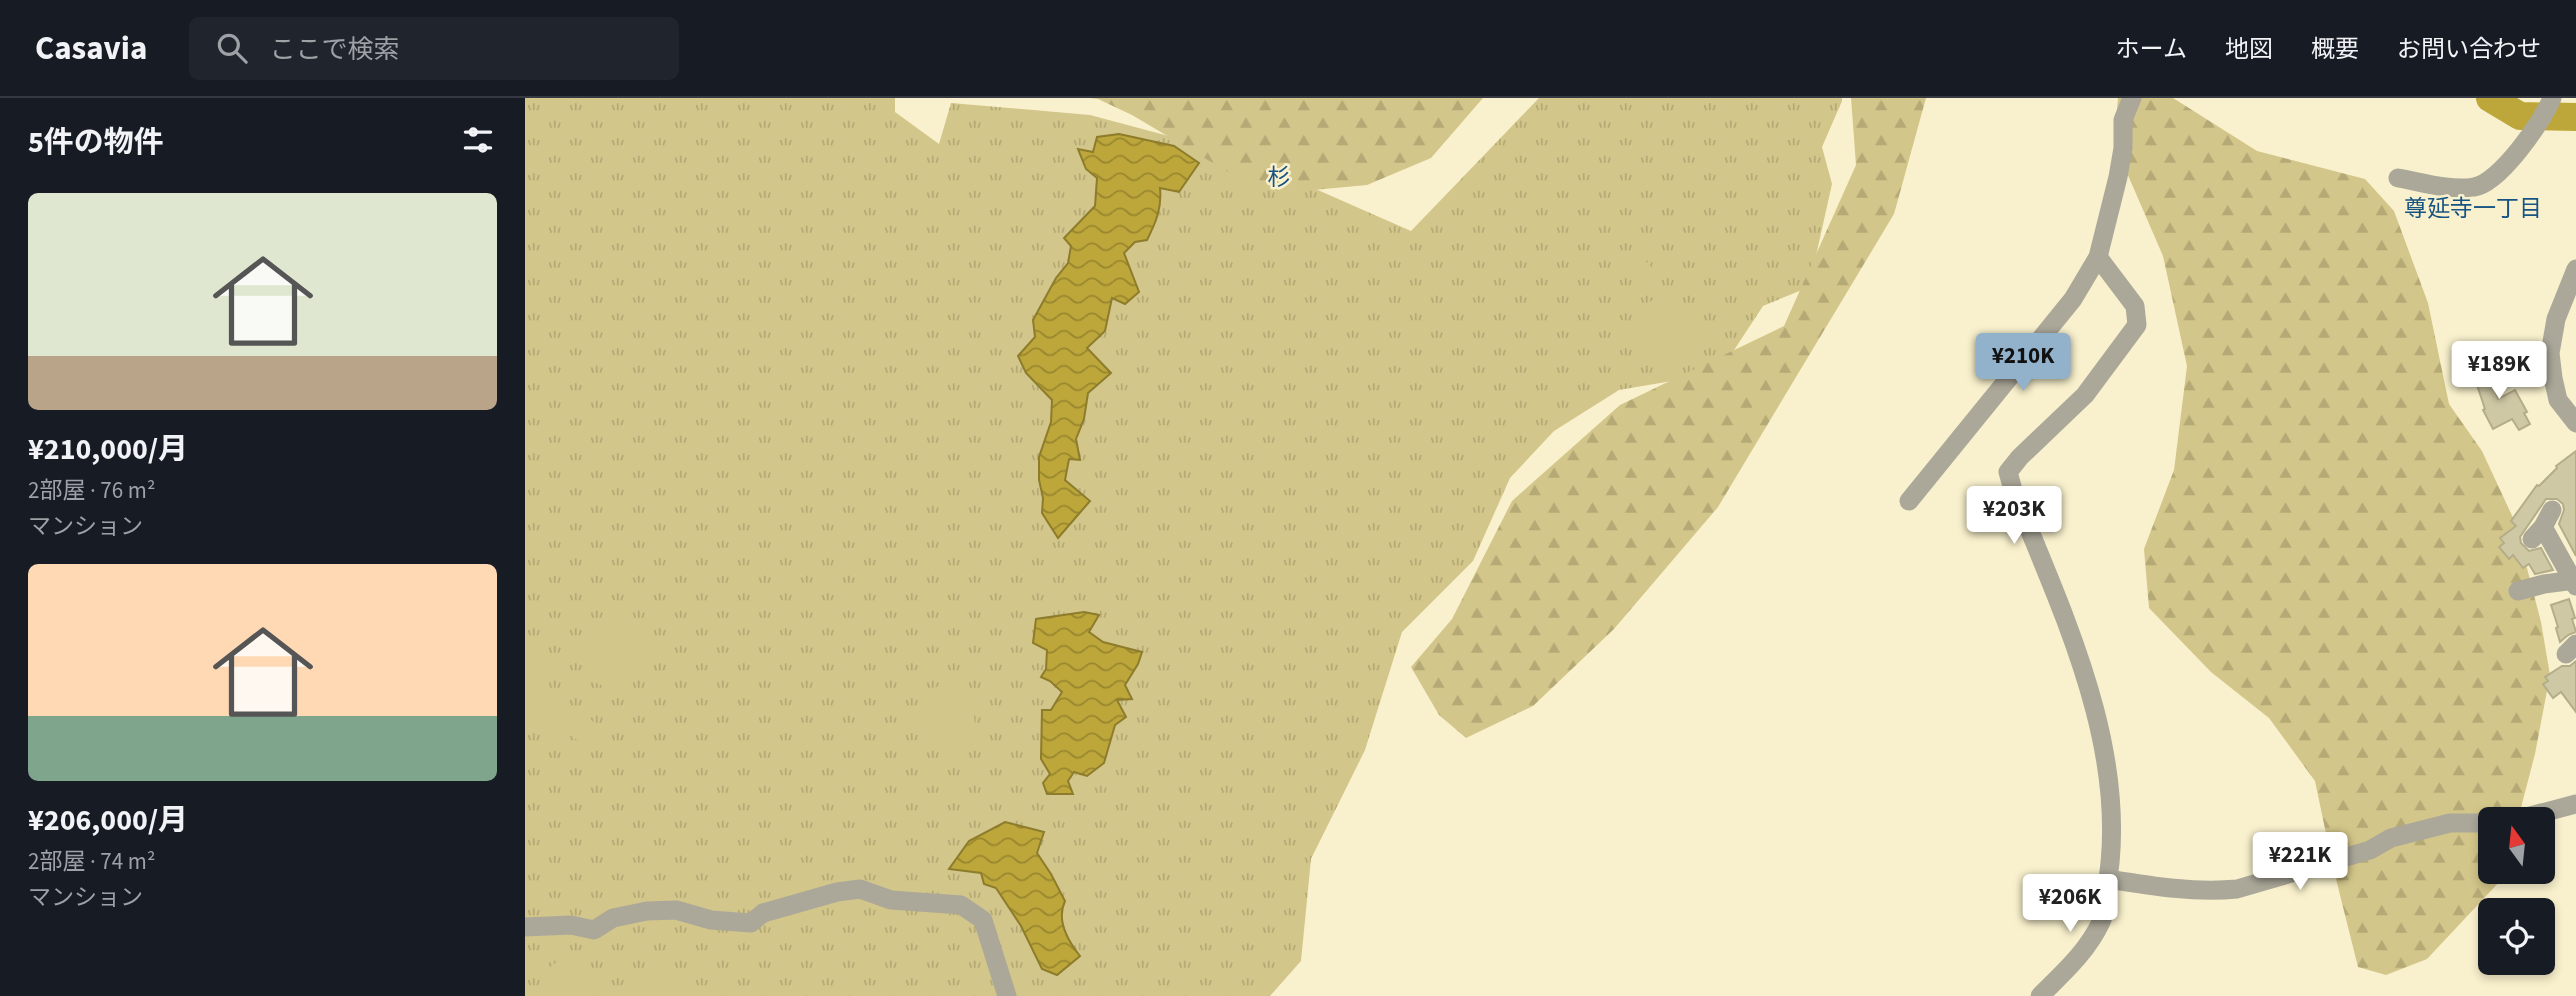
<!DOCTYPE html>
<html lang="ja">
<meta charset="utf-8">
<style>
:root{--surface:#171b24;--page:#20242c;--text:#f1f3f6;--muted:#9ea1a6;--line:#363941;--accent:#92b1ca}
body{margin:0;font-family:"Source Sans 3","Noto Sans JP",sans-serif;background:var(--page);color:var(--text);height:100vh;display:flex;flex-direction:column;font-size:26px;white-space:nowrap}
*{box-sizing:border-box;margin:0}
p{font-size:23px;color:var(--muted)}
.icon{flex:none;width:38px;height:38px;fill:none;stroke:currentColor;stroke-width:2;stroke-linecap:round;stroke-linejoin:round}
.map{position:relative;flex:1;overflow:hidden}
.side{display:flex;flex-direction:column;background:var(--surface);width:525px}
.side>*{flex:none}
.needle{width:46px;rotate:345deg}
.controls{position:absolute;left:1953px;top:709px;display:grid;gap:14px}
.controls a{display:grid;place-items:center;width:77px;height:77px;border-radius:10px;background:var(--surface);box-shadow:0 4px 10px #0003;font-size:35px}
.price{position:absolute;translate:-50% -60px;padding:0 16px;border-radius:7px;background:#fff;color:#222;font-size:23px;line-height:46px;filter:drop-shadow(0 2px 4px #0008)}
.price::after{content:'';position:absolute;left:50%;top:42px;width:21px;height:16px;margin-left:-10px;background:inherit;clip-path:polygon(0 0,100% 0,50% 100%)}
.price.on{background:var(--accent);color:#111}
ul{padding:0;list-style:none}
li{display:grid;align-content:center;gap:14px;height:371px;padding:0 28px}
li span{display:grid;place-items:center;height:217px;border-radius:10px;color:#555}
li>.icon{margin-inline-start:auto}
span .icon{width:126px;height:126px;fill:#fffc;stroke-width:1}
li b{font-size:30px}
h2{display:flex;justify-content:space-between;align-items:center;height:84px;padding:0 28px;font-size:30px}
header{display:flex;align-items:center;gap:42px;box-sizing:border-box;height:98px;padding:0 35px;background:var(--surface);border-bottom:2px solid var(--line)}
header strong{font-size:33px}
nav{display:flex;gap:38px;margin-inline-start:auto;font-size:24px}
.search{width:490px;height:63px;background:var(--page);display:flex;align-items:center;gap:18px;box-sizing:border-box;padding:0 24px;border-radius:10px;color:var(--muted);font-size:26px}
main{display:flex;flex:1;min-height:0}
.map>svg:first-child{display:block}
</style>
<header>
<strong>Casavia</strong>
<div class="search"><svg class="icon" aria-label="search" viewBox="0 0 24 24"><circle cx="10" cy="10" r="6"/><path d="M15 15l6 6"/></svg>ここで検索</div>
<nav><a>ホーム</a><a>地図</a><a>概要</a><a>お問い合わせ</a></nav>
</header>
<main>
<section class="side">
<h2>5件の物件<svg class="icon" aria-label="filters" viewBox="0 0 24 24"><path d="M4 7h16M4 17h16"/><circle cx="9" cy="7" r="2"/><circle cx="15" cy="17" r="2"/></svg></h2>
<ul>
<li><span style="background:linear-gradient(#dfe7d0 75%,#b9a48a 0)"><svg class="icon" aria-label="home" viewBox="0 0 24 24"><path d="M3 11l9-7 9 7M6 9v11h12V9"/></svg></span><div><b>¥210,000/月</b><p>2部屋 · 76 m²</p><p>マンション</p></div></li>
<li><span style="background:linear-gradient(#ffd9b3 70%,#7fa58c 0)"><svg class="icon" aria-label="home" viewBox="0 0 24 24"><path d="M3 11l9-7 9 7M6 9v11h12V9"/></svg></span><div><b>¥206,000/月</b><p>2部屋 · 74 m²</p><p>マンション</p></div></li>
</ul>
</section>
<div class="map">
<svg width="2051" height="898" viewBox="0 0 2051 898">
<defs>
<pattern id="grass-tufts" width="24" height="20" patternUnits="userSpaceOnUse" patternTransform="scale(1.75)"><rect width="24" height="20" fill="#d3c68a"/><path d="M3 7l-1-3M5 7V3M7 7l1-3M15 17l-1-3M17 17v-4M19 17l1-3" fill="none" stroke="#b5a976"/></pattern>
<pattern id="forest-firs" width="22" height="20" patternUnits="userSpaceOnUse" patternTransform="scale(1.75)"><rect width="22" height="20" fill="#d3c68a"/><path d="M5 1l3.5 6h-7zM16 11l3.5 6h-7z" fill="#b5a976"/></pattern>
<pattern id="water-waves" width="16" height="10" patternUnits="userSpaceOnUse" patternTransform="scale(1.75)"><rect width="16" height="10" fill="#bda73a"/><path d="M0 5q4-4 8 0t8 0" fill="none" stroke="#99872f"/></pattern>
</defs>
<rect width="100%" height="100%" fill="#f9f1cd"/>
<path fill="url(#grass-tufts)" d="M 0,0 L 370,0 L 370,14 L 414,46 L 426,5 L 565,17 L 711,56 L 886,133 L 1014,0 L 1317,0 L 1317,3 L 1297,49 L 1307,86 L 1284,189 L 1238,208 L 1194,275 L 1094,292 L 1029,333 L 985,380 L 948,463 L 877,534 L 840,652 L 786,761 L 776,863 L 745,898 L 0,898 Z"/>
<g fill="url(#forest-firs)">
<path d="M 565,0 L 958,0 L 906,60 L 842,87 L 778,93 L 720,84 L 607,17 L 573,1 Z"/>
<path d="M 1326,0 L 1401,0 L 1369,116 L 1193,409 L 1089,531 L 1008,608 L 941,640 L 914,617 L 886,569 L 927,521 L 987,403 L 1095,307 L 1259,228 L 1331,67 Z"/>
<path d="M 1593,0 L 1648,0 L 1732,53 L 1840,81 L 1869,113 L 1903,205 L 1924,306 L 1957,353 L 1990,424 L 2016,524 L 2025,577 L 2010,656 L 1993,721 L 1965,721 L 1965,774 L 1979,774 L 1977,781 L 1902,861 L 1861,877 L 1833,869 L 1808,769 L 1790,683 L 1744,620 L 1686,574 L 1624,510 L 1619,451 L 1649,372 L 1662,268 L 1638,158 L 1589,45 Z"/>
</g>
<g fill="#d3c68a">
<circle cx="1115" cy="174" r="12"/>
<path d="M 1134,200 C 1152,200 1163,205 1173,219 L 1171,243 C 1164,250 1153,259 1142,259 C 1126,260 1108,242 1112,225 C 1114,219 1118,211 1121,205 Z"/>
<path d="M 91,525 C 111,528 121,546 125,565 C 87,629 10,551 91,525 Z"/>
<path d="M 0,538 L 22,545 C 18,575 18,596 48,613 C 59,619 69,621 76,631 L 74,641 L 66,645 L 57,645 L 30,628 L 0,615 Z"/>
<path d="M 424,586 L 443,597 C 452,626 458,643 422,651 C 417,649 411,648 407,643 C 400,636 402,626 402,616 C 400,600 404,587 424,586 Z"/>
<path d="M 37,861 L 47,862 L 59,874 L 61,898 L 12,898 C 11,882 23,868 37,861 Z"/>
<path d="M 112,871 L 151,873 L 165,880 L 170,891 L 168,898 L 97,898 C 95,884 101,877 112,871 Z"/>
</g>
<g fill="url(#water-waves)" stroke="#8c7c2c" stroke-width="2">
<path d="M 594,36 L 649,48 L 674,65 L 654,94 L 635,90 C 637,110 631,124 622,142 L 610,144 L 599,155 L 614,194 L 600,206 L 587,200 L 580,233 L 562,250 L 586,275 L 563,295 L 559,321 L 551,341 L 555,362 L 544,361 L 540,382 L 565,403 L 533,440 L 517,415 L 518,400 L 514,382 L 514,359 L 526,324 L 527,302 L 501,275 L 493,258 L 510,239 L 508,222 L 531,180 L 543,165 L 546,148 L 539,140 L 570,108 L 572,80 L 561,71 L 553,51 L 568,54 L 572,39 Z"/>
<path d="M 559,514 L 574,517 L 564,534 L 578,544 L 617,554 L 613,566 L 600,587 L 607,601 L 592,602 L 601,619 L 590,627 L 579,665 L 562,678 L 549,674 L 543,683 L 548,696 L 522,696 L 518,685 L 525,676 L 516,661 L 517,612 L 526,612 L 537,594 L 525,583 L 516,579 L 521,571 L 522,552 L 508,545 L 511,521 Z"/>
<path d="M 480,724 L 519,734 L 512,755 L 526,776 L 540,803 C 531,822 543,843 555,858 L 532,877 L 517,871 L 496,828 L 471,790 L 459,786 L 456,775 L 424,771 L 444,743 Z"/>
</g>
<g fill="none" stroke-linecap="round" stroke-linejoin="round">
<path stroke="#bda73a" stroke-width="28" d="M 1965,0 L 1995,18 L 2051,19"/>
</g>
<g fill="#cfc8a5" stroke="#b4ad8a" stroke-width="2">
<path d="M 1961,264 L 1973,301 L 1990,292 L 2002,314 L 1999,315 L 2005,326 L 1994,332 L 1987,321 L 1968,331 L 1958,312 L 1960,311 L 1946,269 Z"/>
<path d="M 2051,353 L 2051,458 L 2034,426 L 2039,412 L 2038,406 L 2032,401 L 2021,401 L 1995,439 L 1996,445 L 2004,453 L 2016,450 L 2028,472 L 2010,476 L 2004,466 L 1998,470 L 1988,457 L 1984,461 L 1974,449 L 1979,445 L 1975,440 L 1991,428 L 1986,423 L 2012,387 L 2014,388 L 2032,370 L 2031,368 Z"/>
<path d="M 2044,501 L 2050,520 L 2047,521 L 2051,534 L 2043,537 L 2035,544 L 2031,530 L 2033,529 L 2026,507 Z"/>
<path d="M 2051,563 L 2051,614 L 2036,594 L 2028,600 L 2018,586 L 2023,583 L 2020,579 L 2037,568 L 2045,568 Z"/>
</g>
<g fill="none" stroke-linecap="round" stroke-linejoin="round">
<g stroke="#aba899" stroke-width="19">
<path d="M 1873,80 C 1896,84 1925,93 1949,89 C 1974,86 2018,23 2027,0"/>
<path d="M 2051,171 L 2031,221 L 2025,255 L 2028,280 L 2033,302 L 2051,325"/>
<path d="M 1384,403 L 1548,201 L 1573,159 L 1593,79 L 1598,50 L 1598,22 L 1607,0"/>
<path d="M 2018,429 L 2051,488"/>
<path d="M 2007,441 L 2018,429 L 2027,412"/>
<path d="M 1993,493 L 2019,486 L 2051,482"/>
<path d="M 2041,556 L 2051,546"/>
<path d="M 1994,721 L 2051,706"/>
<path d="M 1584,781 C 1627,788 1669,795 1712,791 L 1845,752 L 1866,740 L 1925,725 L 1965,725"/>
<path d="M 0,829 L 46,827 L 69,832 L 88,820 L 122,813 L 151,812 L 186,822 L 226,825 L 238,815 L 312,794 L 335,791 L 366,802 L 436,807 L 458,822 L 482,898"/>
<path d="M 1515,898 C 1538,875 1562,854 1576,824 C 1581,815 1579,803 1581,793 C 1607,656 1538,516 1488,392 L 1483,374 L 1495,359 L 1560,297 L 1612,227 L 1610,208 L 1573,159"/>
</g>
</g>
<g text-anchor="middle" stroke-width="5" stroke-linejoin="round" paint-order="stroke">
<g font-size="23" fill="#165383" stroke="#f9f1cd">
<text x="754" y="87">杉</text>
<text x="1948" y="118">尊延寺一丁目</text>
</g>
</g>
</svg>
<div class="controls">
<a><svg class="needle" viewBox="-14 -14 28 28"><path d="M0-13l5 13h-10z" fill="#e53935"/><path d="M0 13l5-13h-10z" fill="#9ea1a6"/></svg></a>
<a><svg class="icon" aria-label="locate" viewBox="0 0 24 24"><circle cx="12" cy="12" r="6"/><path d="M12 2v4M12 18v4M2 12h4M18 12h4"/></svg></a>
</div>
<b class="price on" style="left:1498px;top:295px">¥210K</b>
<b class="price" style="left:1974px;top:303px">¥189K</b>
<b class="price" style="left:1489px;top:448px">¥203K</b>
<b class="price" style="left:1775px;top:794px">¥221K</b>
<b class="price" style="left:1545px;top:836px">¥206K</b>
</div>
</main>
